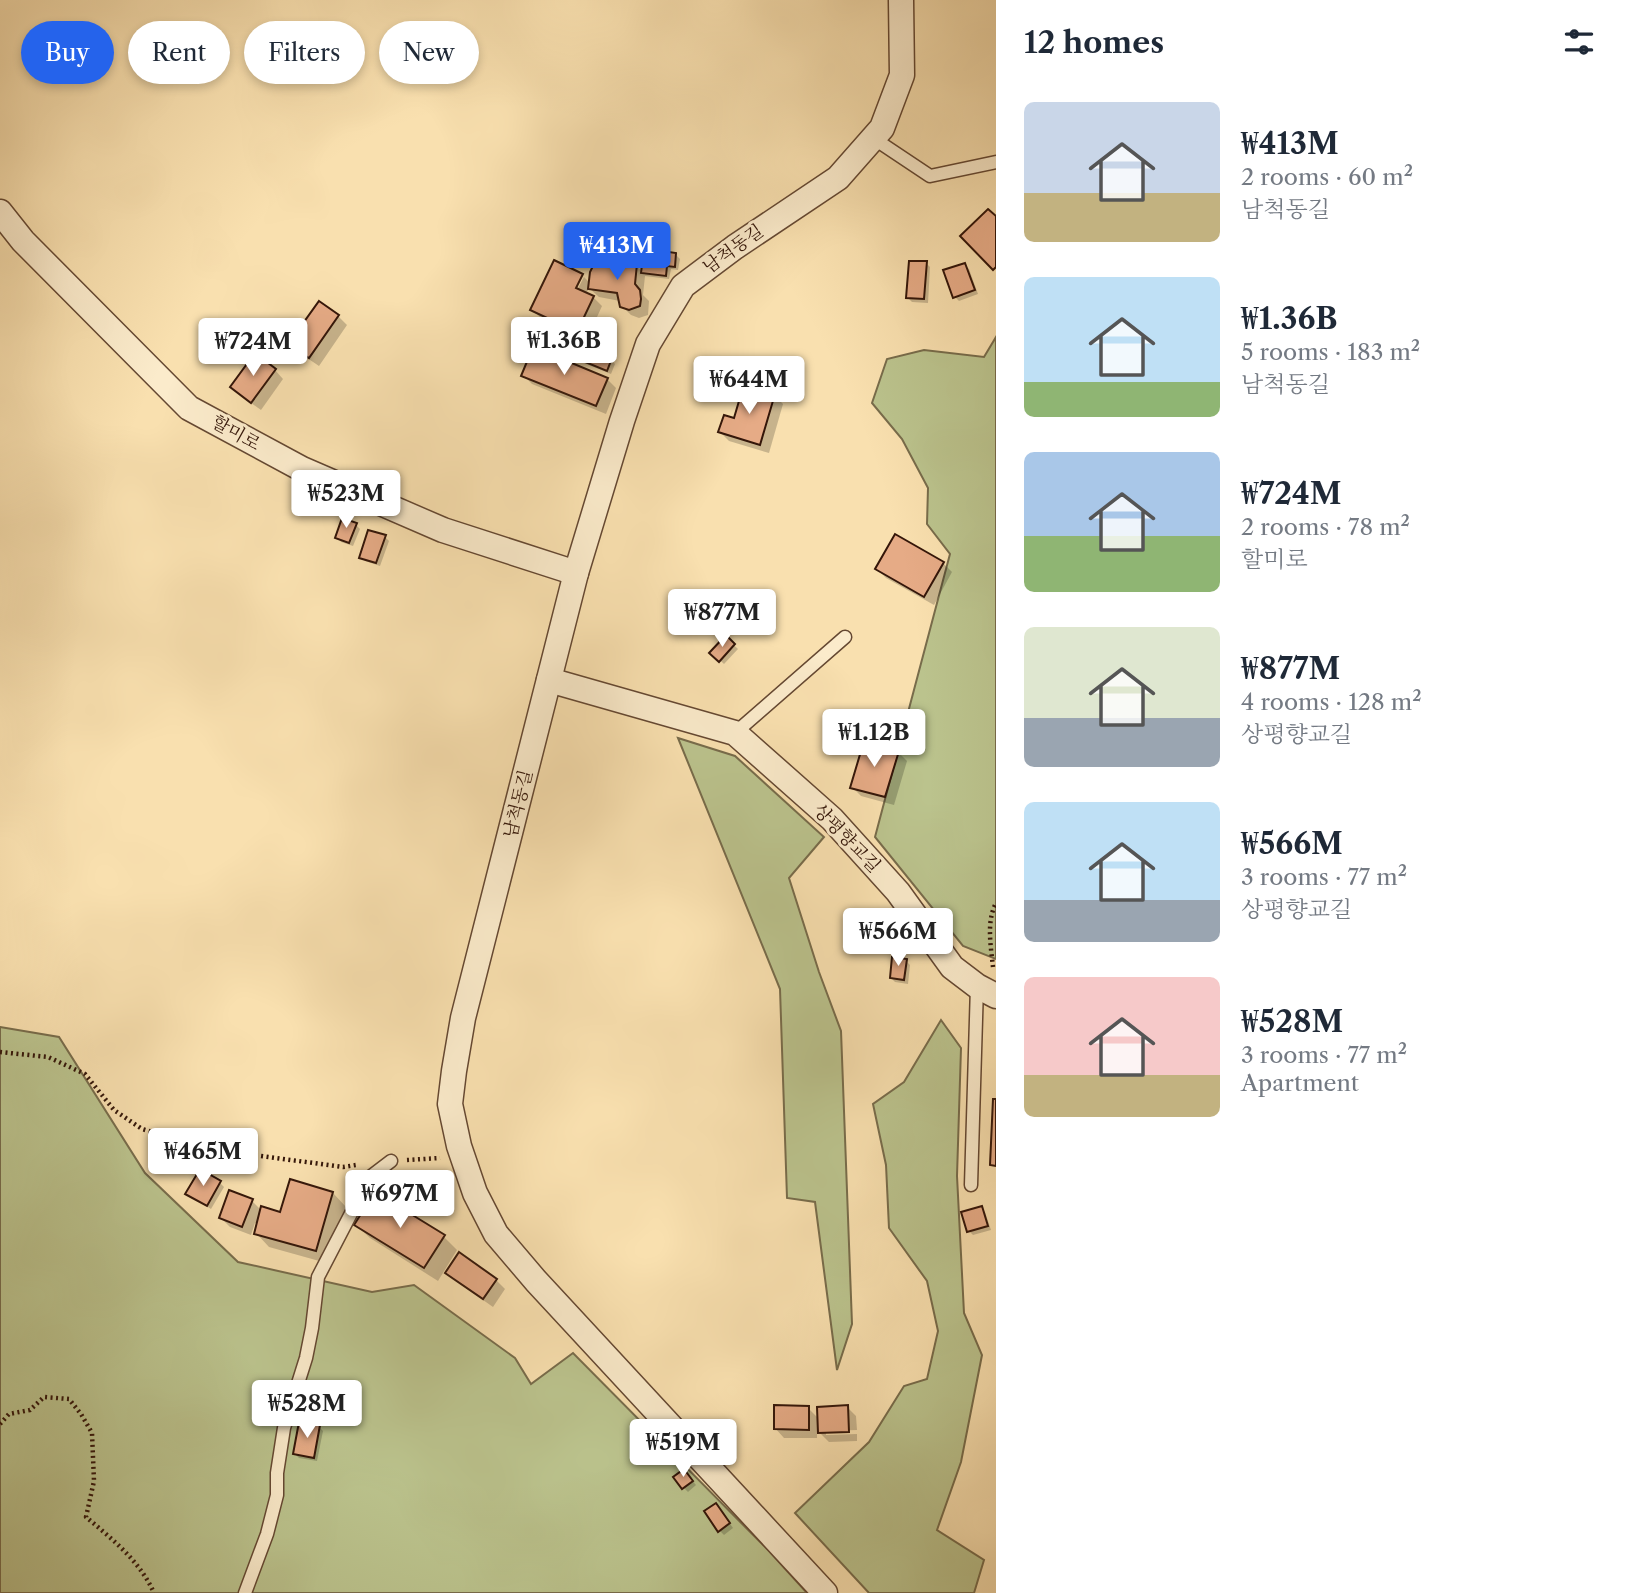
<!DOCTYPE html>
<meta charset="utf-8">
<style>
:root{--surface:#fff;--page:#f6f6f7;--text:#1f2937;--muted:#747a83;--accent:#2563eb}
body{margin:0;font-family:"Libre Caslon Text","Noto Serif KR",serif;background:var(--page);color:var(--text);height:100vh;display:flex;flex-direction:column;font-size:26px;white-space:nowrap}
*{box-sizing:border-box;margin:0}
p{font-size:23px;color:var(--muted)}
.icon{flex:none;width:38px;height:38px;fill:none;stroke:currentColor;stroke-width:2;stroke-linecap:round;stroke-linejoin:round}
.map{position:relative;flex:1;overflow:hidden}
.sheet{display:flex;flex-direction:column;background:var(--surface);width:630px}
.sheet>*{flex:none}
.guide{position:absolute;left:21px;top:21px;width:665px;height:63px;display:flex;gap:14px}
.price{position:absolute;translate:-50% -60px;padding:0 16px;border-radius:7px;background:#fff;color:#222;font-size:23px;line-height:46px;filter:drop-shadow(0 2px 4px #0008)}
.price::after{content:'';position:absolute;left:50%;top:42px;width:21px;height:16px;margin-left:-10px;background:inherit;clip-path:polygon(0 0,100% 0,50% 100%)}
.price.selected{background:var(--accent);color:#fff}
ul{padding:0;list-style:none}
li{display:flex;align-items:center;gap:21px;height:175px;padding:0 28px}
li span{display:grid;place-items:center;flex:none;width:196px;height:140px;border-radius:10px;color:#555}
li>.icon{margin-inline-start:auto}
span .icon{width:84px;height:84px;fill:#fffc;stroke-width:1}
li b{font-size:30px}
h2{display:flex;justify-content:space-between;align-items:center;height:84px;padding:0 28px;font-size:30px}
.pill{padding:0 24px;border-radius:32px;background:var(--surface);box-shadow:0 4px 10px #0003;font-size:24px;line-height:63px}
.pill.selected{background:var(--accent);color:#fff}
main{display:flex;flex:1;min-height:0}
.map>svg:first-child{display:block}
</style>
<main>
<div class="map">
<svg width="996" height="1593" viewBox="0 0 996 1593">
<rect width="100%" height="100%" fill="#f9e0af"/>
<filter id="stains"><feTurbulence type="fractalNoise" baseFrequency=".00286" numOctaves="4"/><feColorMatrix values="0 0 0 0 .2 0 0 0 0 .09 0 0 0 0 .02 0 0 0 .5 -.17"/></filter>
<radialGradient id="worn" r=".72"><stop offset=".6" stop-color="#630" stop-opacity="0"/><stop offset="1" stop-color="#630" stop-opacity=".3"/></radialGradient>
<g fill="#bbc38d" stroke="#786c4b" stroke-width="2">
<path d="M 996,337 L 996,959 L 963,946 L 875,837 L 950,554 L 927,524 L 928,488 L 902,439 L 872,403 L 887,359 L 924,350 L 984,357 Z"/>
<path d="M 678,738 L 735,756 L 824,837 L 789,878 L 819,972 L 841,1031 L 852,1324 L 837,1370 L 815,1202 L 787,1198 L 780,989 Z"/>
<path d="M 941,1020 L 961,1048 L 957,1176 L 964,1313 L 982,1355 L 961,1462 L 937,1530 L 984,1560 L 974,1593 L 869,1593 L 795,1513 L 869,1442 L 904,1386 L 927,1379 L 938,1331 L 927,1281 L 889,1228 L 886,1165 L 873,1104 L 904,1082 Z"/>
<path d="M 0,1027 L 59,1037 L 145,1173 L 238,1262 L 372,1292 L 414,1285 L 515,1358 L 531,1384 L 573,1353 L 769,1551 L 807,1593 L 0,1593 Z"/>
</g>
<g fill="#0003">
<path d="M 663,253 L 676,255 L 680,259 L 678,270 L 671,269 L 669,279 L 645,276 L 643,295 L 649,301 L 648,315 L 639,318 L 631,315 L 622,306 L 620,301 L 599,297 L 589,288 L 586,294 L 593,297 L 602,306 L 587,339 L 541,318 L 532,310 L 554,262 L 583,276 L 580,276 L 571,295 L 574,296 L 584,277 L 590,283 L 591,273 L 597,262 L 636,266 L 643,272 L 644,259 L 662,261 Z"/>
<path d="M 926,263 L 930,267 L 928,303 L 912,302 L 908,298 Z"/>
<path d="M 964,265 L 969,269 L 978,294 L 959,301 L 955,297 Z"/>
<path d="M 338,316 L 347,325 L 319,366 L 285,343 L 276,334 L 297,336 Z"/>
<path d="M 570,355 L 611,360 L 615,364 L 611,374 L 574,359 Z"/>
<path d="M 275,370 L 283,379 L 261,410 L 241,396 L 232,387 Z"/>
<path d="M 523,375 L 607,379 L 616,388 L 606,414 L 532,384 Z"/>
<path d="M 774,395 L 783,404 L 769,453 L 729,441 L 720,432 L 735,420 Z"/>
<path d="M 356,525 L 360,529 L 353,546 L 341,542 L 337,537 Z"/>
<path d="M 385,537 L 389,541 L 380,566 L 365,561 L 361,557 Z"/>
<path d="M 943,563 L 952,572 L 934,605 L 886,578 L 877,569 Z"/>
<path d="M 726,638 L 738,649 L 724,664 L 712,653 Z"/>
<path d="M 898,752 L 907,761 L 894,805 L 861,796 L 852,787 Z"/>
<path d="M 906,961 L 910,965 L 908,984 L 895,982 L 891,978 Z"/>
<path d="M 220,1183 L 224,1187 L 211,1209 L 188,1194 Z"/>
<path d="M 333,1193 L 346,1207 L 330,1264 L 269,1247 L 256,1233 L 258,1224 L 255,1223 L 251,1235 L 230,1227 L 221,1218 L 252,1201 L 262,1211 L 281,1214 Z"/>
<path d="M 981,1208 L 985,1212 L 991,1230 L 973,1235 L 969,1231 Z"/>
<path d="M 356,1225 L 444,1237 L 457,1250 L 438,1281 L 370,1238 Z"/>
<path d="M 447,1272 L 496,1280 L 505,1289 L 493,1307 L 456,1281 Z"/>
<path d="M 847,1407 L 856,1416 L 857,1430 L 826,1431 L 826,1435 L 857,1434 L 857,1441 L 829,1442 L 817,1430 L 817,1438 L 784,1438 L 775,1428 L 808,1408 L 819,1419 Z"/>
<path d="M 319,1427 L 323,1431 L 317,1461 L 299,1458 L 295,1454 Z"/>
<path d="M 688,1475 L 696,1485 L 688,1492 L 684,1488 Z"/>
<path d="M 720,1509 L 733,1528 L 724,1535 L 720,1531 Z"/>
</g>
<g fill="#e6ab86" stroke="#341609" stroke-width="2">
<path d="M 988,209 L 996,216 L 996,267 L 993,270 L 960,236 Z"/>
<path d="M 662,251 L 676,253 L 675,267 L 667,266 L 666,276 L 641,273 L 643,257 L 660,259 Z"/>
<path d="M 554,260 L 583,274 L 576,288 L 594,296 L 577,332 L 530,310 Z"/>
<path d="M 596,260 L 637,264 L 635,284 L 640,290 L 641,299 L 640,306 L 629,310 L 620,307 L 617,293 L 588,289 L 590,272 Z"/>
<path d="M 909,261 L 927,261 L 924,299 L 906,298 Z"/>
<path d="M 965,263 L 975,290 L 953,298 L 943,270 Z"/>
<path d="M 319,301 L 339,315 L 309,358 L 274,334 L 282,323 L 296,333 Z"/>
<path d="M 572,343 L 612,358 L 607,371 L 568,355 Z"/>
<path d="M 533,347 L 608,378 L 596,406 L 521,376 Z"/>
<path d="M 255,353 L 276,369 L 251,403 L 230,387 Z"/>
<path d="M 744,384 L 775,394 L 760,445 L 718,432 L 724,415 L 734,418 Z"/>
<path d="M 342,518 L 357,523 L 349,543 L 335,538 Z"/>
<path d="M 368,530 L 386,535 L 376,563 L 359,558 Z"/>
<path d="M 895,534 L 944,562 L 924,597 L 875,569 Z"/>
<path d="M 726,635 L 735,644 L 719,662 L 709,653 Z"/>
<path d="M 864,741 L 899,751 L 885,797 L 850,788 Z"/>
<path d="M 892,957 L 907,959 L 904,980 L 890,978 Z"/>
<path d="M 993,1099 L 996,1099 L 996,1166 L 990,1165 Z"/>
<path d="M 200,1169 L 221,1181 L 207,1206 L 185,1194 Z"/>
<path d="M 290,1179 L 333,1192 L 316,1251 L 254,1234 L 261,1206 L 280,1212 Z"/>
<path d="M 229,1190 L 253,1199 L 242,1227 L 219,1218 Z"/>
<path d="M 375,1192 L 445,1235 L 424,1268 L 354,1225 Z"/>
<path d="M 982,1206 L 988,1226 L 967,1232 L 961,1212 Z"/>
<path d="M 459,1252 L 497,1279 L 483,1299 L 445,1273 Z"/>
<path d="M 774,1405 L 809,1406 L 809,1430 L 774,1429 Z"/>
<path d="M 848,1405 L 849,1432 L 818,1433 L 817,1407 Z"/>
<path d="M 299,1422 L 320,1425 L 314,1458 L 293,1454 Z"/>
<path d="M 684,1469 L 693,1481 L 682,1489 L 673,1477 Z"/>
<path d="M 716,1503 L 730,1523 L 718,1532 L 704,1511 Z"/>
</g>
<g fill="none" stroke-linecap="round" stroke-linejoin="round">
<g stroke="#654832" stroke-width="15">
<g id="lane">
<path d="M 873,138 L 930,176 L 996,162"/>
<path d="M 735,733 L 845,637"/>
<path d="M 971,1185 L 977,986"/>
<path d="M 245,1593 L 267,1534 L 277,1495 L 277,1473 L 284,1428 L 306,1358 L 312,1328 L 318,1277 L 370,1177 L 391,1161"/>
</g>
</g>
<g stroke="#654832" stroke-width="27">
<g id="street">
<path d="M 0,212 L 23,241 L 189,408 L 302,469 L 443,530 L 576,573"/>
<path d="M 549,680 L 735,733 L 832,819 L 898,892 L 952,967 L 977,986 L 996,996"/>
<path d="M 825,1593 L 536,1281 L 496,1234 L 475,1193 L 459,1146 L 450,1104 L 454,1071 L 463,1018 L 576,573 L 622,421 L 648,344 L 683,286 L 735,247 L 838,178 L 882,128 L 902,75 L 901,0"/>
</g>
</g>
<g stroke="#341609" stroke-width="4.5" stroke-dasharray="2 3.5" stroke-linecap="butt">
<path d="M 993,967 C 991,947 986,922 996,903"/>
<path d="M 0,1052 L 48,1057 L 85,1074 L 114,1110 L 142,1129 L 209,1149 L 343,1167 L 356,1165"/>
<path d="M 407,1160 L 440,1158"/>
<path d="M 0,1424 L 9,1414 L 30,1410 L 44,1397 L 69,1399 L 81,1414 L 92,1433 L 94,1481 L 86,1517 C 112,1539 140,1561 154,1593"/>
</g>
<use href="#lane" stroke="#fbebcb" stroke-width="12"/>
<use href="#street" stroke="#fbebcb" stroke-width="24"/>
</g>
<g text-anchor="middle" stroke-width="6" stroke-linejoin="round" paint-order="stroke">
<g font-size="18" fill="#341609" stroke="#fbebcb">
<text transform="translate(733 249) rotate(-36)" y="6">남척동길</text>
<text transform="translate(236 433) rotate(29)" y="6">할미로</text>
<text transform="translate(518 804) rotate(-76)" y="6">남척동길</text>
<text transform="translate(847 838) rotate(46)" y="6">상평향교길</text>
</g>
</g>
<rect width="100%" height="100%" filter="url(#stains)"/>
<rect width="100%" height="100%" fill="url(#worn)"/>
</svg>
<b class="price selected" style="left:617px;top:282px">₩413M</b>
<b class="price" style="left:564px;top:377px">₩1.36B</b>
<b class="price" style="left:253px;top:378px">₩724M</b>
<b class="price" style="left:749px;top:416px">₩644M</b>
<b class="price" style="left:346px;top:530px">₩523M</b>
<b class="price" style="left:722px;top:649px">₩877M</b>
<b class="price" style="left:874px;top:769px">₩1.12B</b>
<b class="price" style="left:898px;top:968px">₩566M</b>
<b class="price" style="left:203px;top:1188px">₩465M</b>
<b class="price" style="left:400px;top:1230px">₩697M</b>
<b class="price" style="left:307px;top:1440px">₩528M</b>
<b class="price" style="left:683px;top:1479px">₩519M</b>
<div class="guide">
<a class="pill selected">Buy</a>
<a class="pill">Rent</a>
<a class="pill">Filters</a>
<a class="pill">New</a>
</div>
</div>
<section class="sheet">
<h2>12 homes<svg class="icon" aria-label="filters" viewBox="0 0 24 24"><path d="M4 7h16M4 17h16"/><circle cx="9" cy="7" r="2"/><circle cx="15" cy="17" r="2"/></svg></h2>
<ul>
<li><span style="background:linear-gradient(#c9d6e8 65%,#c2b280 0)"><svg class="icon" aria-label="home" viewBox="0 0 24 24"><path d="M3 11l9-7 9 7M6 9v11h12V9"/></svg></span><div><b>₩413M</b><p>2 rooms · 60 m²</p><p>남척동길</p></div></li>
<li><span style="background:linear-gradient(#bfe0f5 75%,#8fb573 0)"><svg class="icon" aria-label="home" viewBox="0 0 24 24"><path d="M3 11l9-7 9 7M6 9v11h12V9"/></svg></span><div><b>₩1.36B</b><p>5 rooms · 183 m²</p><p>남척동길</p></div></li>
<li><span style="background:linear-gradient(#a9c7e8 60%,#8fb573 0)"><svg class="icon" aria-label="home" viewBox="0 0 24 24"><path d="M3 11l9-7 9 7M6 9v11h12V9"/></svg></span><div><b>₩724M</b><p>2 rooms · 78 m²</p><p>할미로</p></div></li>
<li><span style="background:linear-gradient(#dfe7d0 65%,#9aa5b1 0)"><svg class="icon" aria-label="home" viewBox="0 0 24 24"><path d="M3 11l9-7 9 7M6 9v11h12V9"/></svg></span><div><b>₩877M</b><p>4 rooms · 128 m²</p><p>상평향교길</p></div></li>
<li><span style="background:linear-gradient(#bfe0f5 70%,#9aa5b1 0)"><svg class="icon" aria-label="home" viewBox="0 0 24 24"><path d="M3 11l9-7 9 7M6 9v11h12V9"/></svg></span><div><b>₩566M</b><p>3 rooms · 77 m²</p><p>상평향교길</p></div></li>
<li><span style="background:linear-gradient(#f6c9c9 70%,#c2b280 0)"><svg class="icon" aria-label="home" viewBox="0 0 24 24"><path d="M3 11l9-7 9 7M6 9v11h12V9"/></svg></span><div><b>₩528M</b><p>3 rooms · 77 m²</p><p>Apartment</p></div></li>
</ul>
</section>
</main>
